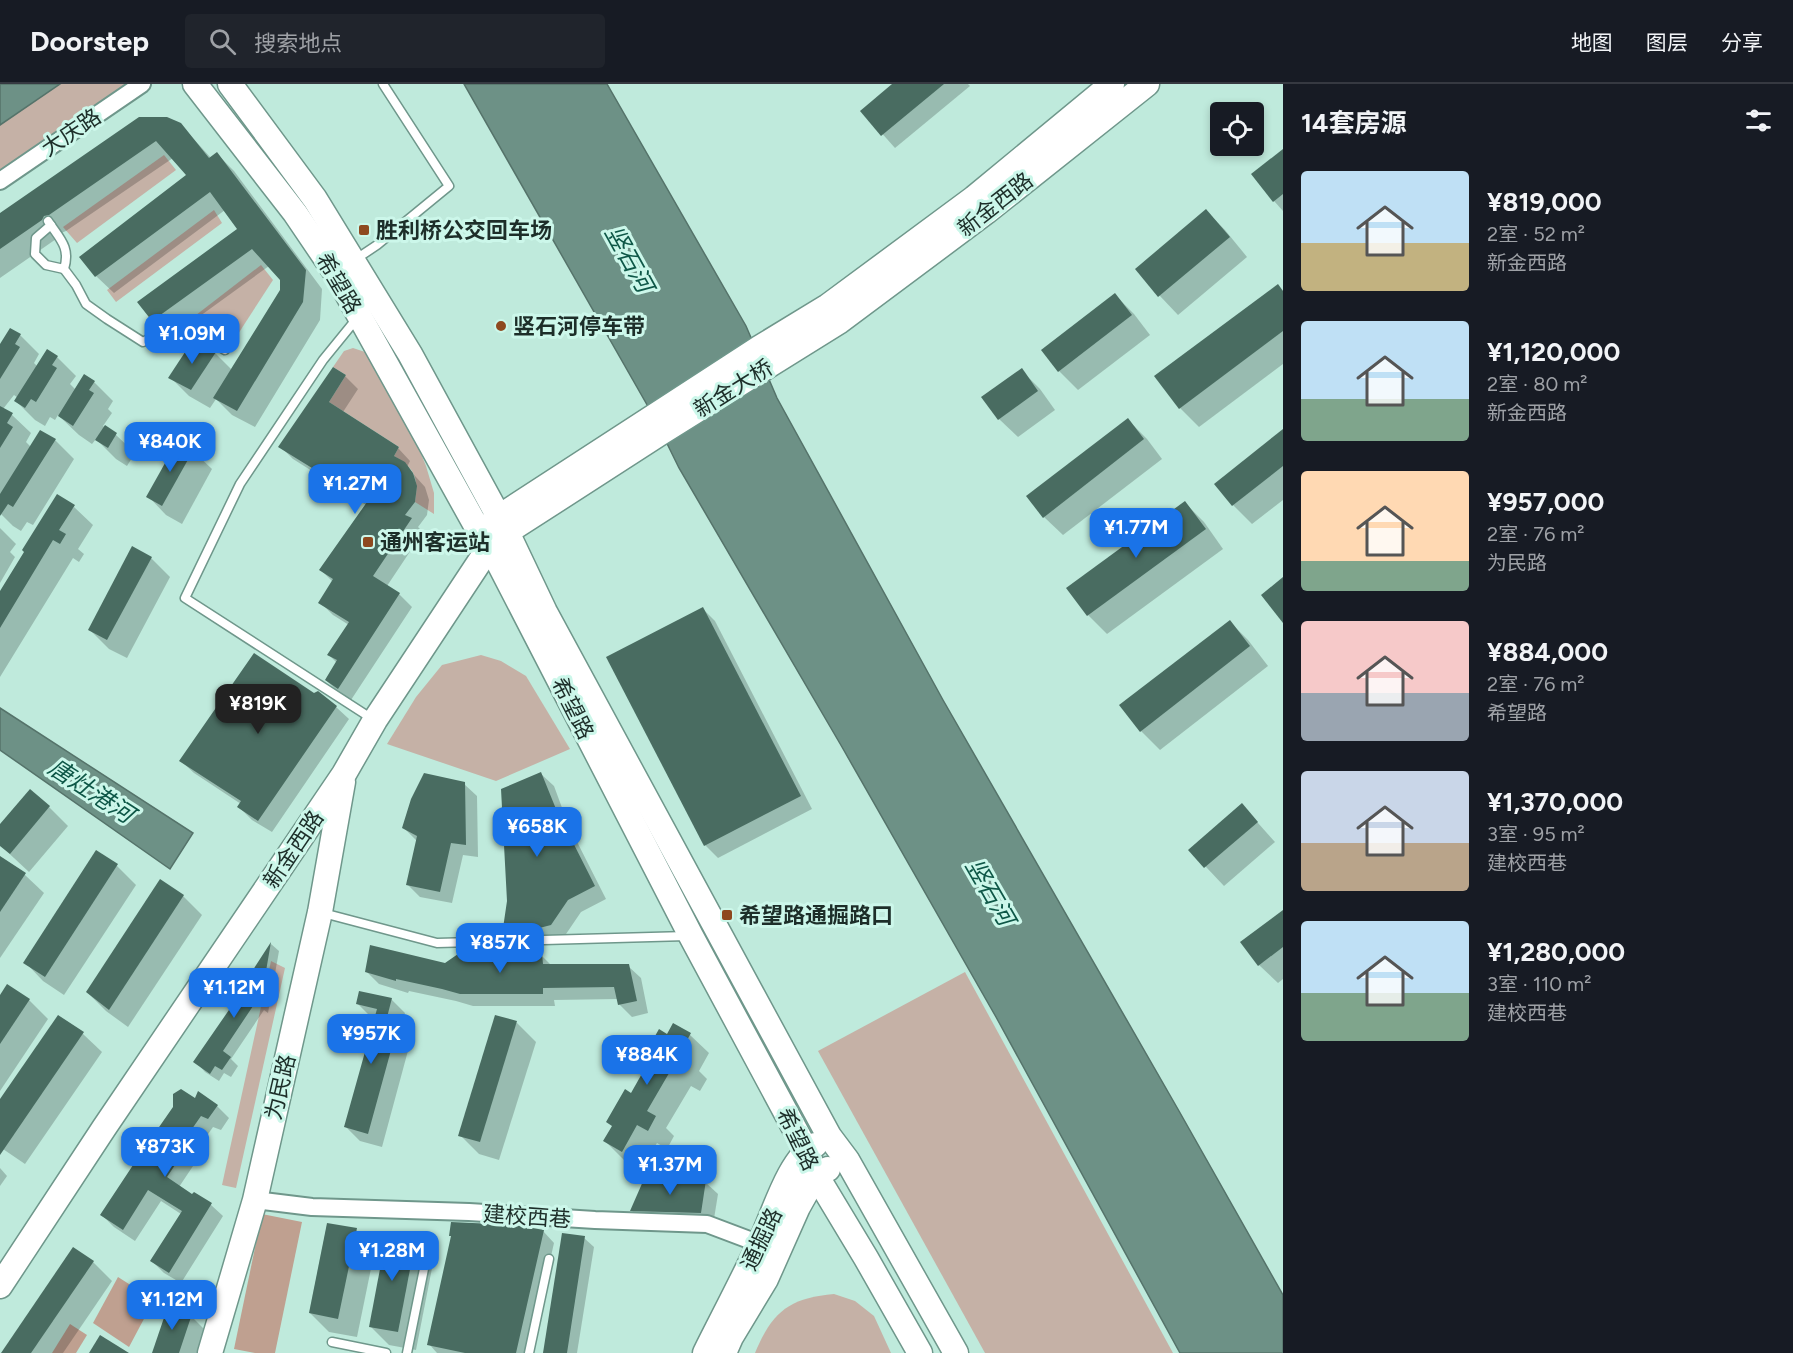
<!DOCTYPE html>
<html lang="zh">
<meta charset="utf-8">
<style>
:root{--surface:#171b24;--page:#20242c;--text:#f1f3f6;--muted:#9ea1a6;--line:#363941;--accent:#1a73e8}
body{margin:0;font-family:Figtree,"Noto Sans SC",sans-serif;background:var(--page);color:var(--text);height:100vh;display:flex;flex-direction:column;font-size:22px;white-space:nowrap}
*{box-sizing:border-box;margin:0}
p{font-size:20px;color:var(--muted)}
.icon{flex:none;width:33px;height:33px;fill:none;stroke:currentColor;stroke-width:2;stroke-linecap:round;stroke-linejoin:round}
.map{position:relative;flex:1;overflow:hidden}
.drawer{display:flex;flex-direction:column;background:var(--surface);width:510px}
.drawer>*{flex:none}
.tools{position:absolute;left:1210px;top:18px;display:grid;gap:12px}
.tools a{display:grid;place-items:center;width:54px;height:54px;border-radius:6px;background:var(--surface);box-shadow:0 3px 9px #0003;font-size:30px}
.price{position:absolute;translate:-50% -51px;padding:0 14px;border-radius:12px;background:var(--accent);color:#fff;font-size:20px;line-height:39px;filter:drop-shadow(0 2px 3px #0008)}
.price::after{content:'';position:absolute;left:50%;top:36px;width:18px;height:14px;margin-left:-9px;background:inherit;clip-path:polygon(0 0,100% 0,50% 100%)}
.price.active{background:#222;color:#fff}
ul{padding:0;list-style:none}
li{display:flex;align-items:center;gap:18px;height:150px;padding:0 18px}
li span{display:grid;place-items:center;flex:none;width:168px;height:120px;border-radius:6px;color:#555}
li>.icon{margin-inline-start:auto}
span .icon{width:72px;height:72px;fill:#fffc;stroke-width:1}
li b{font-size:26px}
h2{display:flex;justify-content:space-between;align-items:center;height:72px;padding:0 18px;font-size:26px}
header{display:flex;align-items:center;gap:36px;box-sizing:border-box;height:84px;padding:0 30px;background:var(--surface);border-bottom:2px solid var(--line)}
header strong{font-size:28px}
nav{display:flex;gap:33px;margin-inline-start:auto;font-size:21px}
.search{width:420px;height:54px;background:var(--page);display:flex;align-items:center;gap:15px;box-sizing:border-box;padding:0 21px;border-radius:6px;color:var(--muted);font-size:22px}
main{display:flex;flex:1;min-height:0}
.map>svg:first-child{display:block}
</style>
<header>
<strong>Doorstep</strong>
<div class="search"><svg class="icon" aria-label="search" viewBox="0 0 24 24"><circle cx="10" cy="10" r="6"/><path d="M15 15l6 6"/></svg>搜索地点</div>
<nav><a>地图</a><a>图层</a><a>分享</a></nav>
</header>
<main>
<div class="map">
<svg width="1283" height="1269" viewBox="0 0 1283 1269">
<rect width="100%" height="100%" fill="#bfeadc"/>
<g fill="#c5b1a6">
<path d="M 60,0 L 129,0 L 0,86 L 0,41 Z"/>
<path d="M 164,71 L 176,86 L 77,159 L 63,143 Z"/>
<path d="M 214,126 L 222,139 L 116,218 L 107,206 Z"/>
<path d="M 261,181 L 273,196 L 229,264 L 187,238 Z"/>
<path d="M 353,264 L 365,268 L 375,277 L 415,355 L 426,382 L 434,409 L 434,430 L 415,418 C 419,394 415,384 394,372 L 399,363 L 329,318 L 346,291 L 333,283 L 344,267 Z"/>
<path d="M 481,571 L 501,577 L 526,592 L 570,665 L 496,697 L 387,660 L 416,613 L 442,581 Z"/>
<path d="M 271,877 L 285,884 L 236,1104 L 222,1101 Z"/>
<path d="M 965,888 L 1173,1269 L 985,1269 L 818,967 Z"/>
<path d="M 834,1210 L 855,1217 L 874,1232 L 891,1269 L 755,1269 C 772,1228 789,1214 834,1210 Z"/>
</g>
<g fill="#bfa090">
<path d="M 262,1130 L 302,1138 L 275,1269 L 255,1269 L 234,1265 Z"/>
<path d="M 118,1193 L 154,1216 L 129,1263 L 93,1239 Z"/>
<path d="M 70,1240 L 87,1251 L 76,1269 L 52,1269 Z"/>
</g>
<g fill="#6d9186" stroke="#55736a" stroke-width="1.5">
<path d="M 0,0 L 60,0 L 0,41 Z"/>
<path d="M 464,0 L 607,0 L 746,242 L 777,314 L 943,616 L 1179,1027 L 1283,1211 L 1283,1269 L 1180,1269 L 996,933 L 842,663 L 679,384 L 654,333 Z"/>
<path d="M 0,624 L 193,749 L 170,785 L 0,666 Z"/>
</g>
<g fill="#0003">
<path d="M 894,0 L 968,0 L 970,2 L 895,64 L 862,27 Z"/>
<path d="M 180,40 L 211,74 L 217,70 L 234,87 L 322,205 L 320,236 L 255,343 L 232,331 L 216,315 L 210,324 L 189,312 L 170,293 L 198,259 L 215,269 L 232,286 L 281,206 L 281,195 L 269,182 L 171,253 L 139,218 L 240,146 L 225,126 L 114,209 L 96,192 L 188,91 L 173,74 L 66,147 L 61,149 L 59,153 L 0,194 L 0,131 Z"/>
<path d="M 1283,67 L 1283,127 L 1274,117 Z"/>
<path d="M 1206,127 L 1225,146 L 1247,173 L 1178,231 L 1160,212 L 1137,185 Z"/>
<path d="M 1283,208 L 1283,280 L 1199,343 L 1180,324 L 1156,292 Z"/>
<path d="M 1115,211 L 1134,230 L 1150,251 L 1078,306 L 1059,287 Z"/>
<path d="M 20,251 L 39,270 L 34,279 L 38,283 L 57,273 L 76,292 L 70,300 L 76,306 L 94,298 L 113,317 L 108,325 L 112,329 L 103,342 L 116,351 L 135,369 L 127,382 L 116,375 L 96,355 L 92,360 L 79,351 L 58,331 L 55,336 L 50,333 L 45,342 L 35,336 L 16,317 L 18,314 L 14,311 L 3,325 L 12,331 L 31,349 L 26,358 L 31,363 L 55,356 L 74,375 L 33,441 L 27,438 L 21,447 L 13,442 L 0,429 L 0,263 Z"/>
<path d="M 1021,286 L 1040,305 L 1055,326 L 1018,353 L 999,335 Z"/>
<path d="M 345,292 L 358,305 L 343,328 L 398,364 L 410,377 L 407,383 L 425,403 L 429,416 L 427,431 L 418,443 L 423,448 L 387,502 L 399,510 L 412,523 L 351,616 L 339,609 L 326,596 L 337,579 L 329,571 L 349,541 L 333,531 L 320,518 L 333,498 L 321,486 L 366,421 L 293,375 L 280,362 Z"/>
<path d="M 1128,336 L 1147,355 L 1162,375 L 1063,451 L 1044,433 Z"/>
<path d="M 1283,347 L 1283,416 L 1252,440 L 1233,421 L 1216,400 Z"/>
<path d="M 178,358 L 193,367 L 212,385 L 182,440 L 166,431 L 148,412 Z"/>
<path d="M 1185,419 L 1204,438 L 1223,465 L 1107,550 L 1088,531 Z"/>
<path d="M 74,423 L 93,441 L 78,465 L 84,470 L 79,478 L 73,474 L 0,593 L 0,510 Z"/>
<path d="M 0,444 L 16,460 L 10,468 L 15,473 L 0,499 Z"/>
<path d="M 151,474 L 170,493 L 127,574 L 109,565 L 90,546 Z"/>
<path d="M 703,525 L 715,537 L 812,725 L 718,774 L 705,761 L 608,573 Z"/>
<path d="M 1230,538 L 1248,556 L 1268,582 L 1160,666 L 1141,647 Z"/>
<path d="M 336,623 L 349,635 L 272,748 L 252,736 L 239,723 L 241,720 L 194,689 L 181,677 Z"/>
<path d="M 541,690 L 554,702 L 568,740 L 606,815 L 581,828 L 564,853 L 525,862 L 516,863 L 503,850 Z"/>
<path d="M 464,700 L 477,712 L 478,773 L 463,771 L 452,819 L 420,813 L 408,801 L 417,757 L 403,743 Z"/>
<path d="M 1242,721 L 1275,758 L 1224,802 L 1190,766 Z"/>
<path d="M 49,723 L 68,742 L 29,788 L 0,761 L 0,742 Z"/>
<path d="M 96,768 L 117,782 L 136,801 L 64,911 L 43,897 L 25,878 Z"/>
<path d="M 0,782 L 25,791 L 44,809 L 0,874 Z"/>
<path d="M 161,797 L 183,812 L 202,831 L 128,943 L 106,927 L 87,908 Z"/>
<path d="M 1283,828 L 1283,895 L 1278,899 L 1259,881 Z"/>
<path d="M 271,860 L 279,867 L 268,929 L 264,926 L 231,975 L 238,982 L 231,993 L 224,989 L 219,997 L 205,988 L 197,979 Z"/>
<path d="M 542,872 L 551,881 L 628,882 L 641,894 L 648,929 L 632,933 L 619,920 L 618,915 L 554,916 L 555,922 L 473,922 L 456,917 L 409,907 L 408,909 L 379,900 L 366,887 Z"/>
<path d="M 0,913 L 29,916 L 48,935 L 0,1007 Z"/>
<path d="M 391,915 L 405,929 L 399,953 L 409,963 L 382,1063 L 360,1057 L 346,1043 L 376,934 L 372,934 L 358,920 Z"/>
<path d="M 496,932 L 517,939 L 536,958 L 499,1076 L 479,1070 L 460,1051 Z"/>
<path d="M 58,933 L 83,950 L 102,968 L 25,1080 L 0,1063 L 0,1018 Z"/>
<path d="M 673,941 L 690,951 L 709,969 L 699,987 L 707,995 L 700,1007 L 691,1002 L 666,1044 L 674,1052 L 667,1065 L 657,1059 L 641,1086 L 624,1076 L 605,1057 L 649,980 L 644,975 L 667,952 Z"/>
<path d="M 199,1010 L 217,1022 L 229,1034 L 221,1046 L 213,1043 L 191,1075 L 195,1079 L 179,1103 L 193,1112 L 194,1110 L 211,1121 L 223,1132 L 181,1199 L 164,1189 L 152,1177 L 181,1130 L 161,1117 L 135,1157 L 114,1143 L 102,1131 L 195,1017 Z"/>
<path d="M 0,1084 L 7,1092 L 0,1102 Z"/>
<path d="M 705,1098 L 718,1110 L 713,1141 L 644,1139 L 631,1126 Z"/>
<path d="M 356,1146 L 375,1165 L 357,1253 L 329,1248 L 310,1229 Z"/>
<path d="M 543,1147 L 554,1159 L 529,1269 L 437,1269 L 429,1260 Z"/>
<path d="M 584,1154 L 594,1163 L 577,1269 L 543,1269 Z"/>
<path d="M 415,1155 L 434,1174 L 416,1266 L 389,1261 L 370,1242 Z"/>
<path d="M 93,1178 L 112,1197 L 63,1269 L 2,1269 Z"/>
<path d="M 191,1232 L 210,1251 L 204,1269 L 154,1269 Z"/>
</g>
<g fill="#496c61">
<path d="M 892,0 L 944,0 L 881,52 L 860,27 Z"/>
<path d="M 139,33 L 167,33 L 181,39 L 209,74 L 217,68 L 306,186 L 303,218 L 237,327 L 213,314 L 280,206 L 280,196 L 252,165 L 152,237 L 137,218 L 237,145 L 210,108 L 95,193 L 79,173 L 186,91 L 156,57 L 49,131 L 44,132 L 42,136 L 0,165 L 0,129 Z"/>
<path d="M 1283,65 L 1283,110 L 1273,118 L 1251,90 Z"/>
<path d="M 1206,125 L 1230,153 L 1158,213 L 1135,185 Z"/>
<path d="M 1278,200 L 1283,207 L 1283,247 L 1179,325 L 1154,292 Z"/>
<path d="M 1115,209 L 1132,231 L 1058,288 L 1041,266 Z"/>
<path d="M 10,244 L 21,250 L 15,260 L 20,263 L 0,295 L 0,260 Z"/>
<path d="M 193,256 L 199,257 L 216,268 L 191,306 L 168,294 Z"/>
<path d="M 47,265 L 58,272 L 52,281 L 57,284 L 36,318 L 31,315 L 25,324 L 14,317 Z"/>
<path d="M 333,283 L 346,291 L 329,318 L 399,363 L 394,372 L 405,378 L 413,389 L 417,402 L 415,418 L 405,431 L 412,434 L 373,492 L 400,509 L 338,605 L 325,596 L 337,576 L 327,571 L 349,538 L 318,519 L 333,495 L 319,486 L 367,418 L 278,363 Z"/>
<path d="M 1022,284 L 1038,307 L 998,336 L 981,313 Z"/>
<path d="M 84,290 L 95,297 L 89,306 L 94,309 L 73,342 L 58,332 Z"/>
<path d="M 0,322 L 13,329 L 7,339 L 13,343 L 0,364 Z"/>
<path d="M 1128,334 L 1144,355 L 1043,434 L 1026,412 Z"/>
<path d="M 105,341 L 117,349 L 108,364 L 95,356 Z"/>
<path d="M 1283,345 L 1283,382 L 1232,422 L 1214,400 Z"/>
<path d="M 40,346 L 56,355 L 13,423 L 8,420 L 0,432 L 0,410 Z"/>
<path d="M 178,356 L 194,365 L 162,422 L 146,413 Z"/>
<path d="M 57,410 L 75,421 L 59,446 L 66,450 L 60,460 L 53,456 L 0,544 L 0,507 L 24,468 L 22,466 Z"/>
<path d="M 1185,417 L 1206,445 L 1087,532 L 1066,504 Z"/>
<path d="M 132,462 L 152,473 L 107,556 L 88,546 Z"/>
<path d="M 1283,493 L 1283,539 L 1261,511 Z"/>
<path d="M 703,523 L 801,712 L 704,762 L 606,573 Z"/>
<path d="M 1230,536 L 1250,562 L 1140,648 L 1119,621 Z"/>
<path d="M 254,569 L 314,609 L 318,607 L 337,622 L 258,737 L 237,723 L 241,717 L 179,677 Z"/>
<path d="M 541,688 L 556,725 L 595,802 L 568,816 L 551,841 L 512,851 L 502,851 L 507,817 L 501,705 Z"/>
<path d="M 424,689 L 465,698 L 466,761 L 451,759 L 440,808 L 406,801 L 417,752 L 402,744 L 411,715 Z"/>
<path d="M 30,705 L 50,722 L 10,770 L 0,762 L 0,740 Z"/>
<path d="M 1242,719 L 1258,738 L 1204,784 L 1188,766 Z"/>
<path d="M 96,766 L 118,780 L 45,893 L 23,879 Z"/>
<path d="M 0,772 L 26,789 L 0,828 Z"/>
<path d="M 160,795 L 184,811 L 109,926 L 86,908 Z"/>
<path d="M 1283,826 L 1283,863 L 1258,882 L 1240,858 Z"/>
<path d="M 271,858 L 260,922 L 255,919 L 223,967 L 231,973 L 222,986 L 215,982 L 210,990 L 193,978 L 240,910 L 238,909 Z"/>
<path d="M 370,861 L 445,879 L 458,870 L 542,870 L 543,880 L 629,880 L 637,917 L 618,921 L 614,903 L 543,904 L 543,910 L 460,910 L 442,905 L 396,895 L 396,897 L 365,888 Z"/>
<path d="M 7,900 L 30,915 L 0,960 L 0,911 Z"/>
<path d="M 359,907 L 392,914 L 384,945 L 396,948 L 368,1050 L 344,1043 L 377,925 L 356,920 Z"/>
<path d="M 58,931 L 84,948 L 0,1071 L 0,1015 Z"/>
<path d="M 495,931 L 517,937 L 480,1058 L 458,1052 Z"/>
<path d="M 673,939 L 691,949 L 680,969 L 689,975 L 681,989 L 672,984 L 647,1027 L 656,1032 L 648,1047 L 637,1041 L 622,1068 L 603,1057 L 612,1042 L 606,1038 L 625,1005 L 631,1009 L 648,979 L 642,975 L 659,945 L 667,950 Z"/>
<path d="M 181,1005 L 195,1014 L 198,1007 L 218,1021 L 208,1035 L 201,1032 L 180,1062 L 185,1066 L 167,1093 L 192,1110 L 194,1108 L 212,1119 L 169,1189 L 150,1177 L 182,1127 L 148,1106 L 123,1146 L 100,1131 L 141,1069 L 173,1023 L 173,1010 Z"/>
<path d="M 644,1095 L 706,1096 L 701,1129 L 630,1127 Z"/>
<path d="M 451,1138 L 515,1141 L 544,1146 L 516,1269 L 465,1269 L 427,1261 L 451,1152 L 449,1152 Z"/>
<path d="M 327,1139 L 357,1144 L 338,1235 L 309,1229 Z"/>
<path d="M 387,1148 L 416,1154 L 398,1248 L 369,1243 Z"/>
<path d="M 562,1149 L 585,1152 L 567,1269 L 543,1269 Z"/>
<path d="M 73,1163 L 94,1177 L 31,1269 L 1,1269 Z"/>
<path d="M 168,1222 L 192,1230 L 179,1269 L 152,1269 Z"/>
<path d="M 100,1251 L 129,1269 L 89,1269 Z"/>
</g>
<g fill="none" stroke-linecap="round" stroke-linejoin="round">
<g stroke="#6f978b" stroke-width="11">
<g id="lane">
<path d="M 48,137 C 59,154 71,163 64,185 L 76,201 L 86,220 L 107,235 L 143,258 L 170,243 L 186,249 L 201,251 L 225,266"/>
<path d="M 51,141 L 36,154 L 35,170 L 46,181 L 64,185"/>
<path d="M 356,175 L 377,161 L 449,102 L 383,0"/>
<path d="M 358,233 L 323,276 L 240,400 L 185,514 L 374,636"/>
<path d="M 323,829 L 437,859 L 687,852"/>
<path d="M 332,1258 L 386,1269"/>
<path d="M 407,1269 L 429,1160"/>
<path d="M 529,1269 L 549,1175"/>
</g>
</g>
<g stroke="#6f978b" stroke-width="20">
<g id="street">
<path d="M 0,97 L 142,0"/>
<path d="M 255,1116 L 312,1123 L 469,1128 L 595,1136 L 707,1140 L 760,1160"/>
</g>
</g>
<g stroke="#6f978b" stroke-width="27">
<g id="secondary">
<path d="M 195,0 L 295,129 L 335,188 L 480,449 L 490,462 L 691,852 L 806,1066 L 816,1091 L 866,1174 L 920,1269"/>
<path d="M 230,0 L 315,115 L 410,270 L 507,448 L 545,528 L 829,1052 L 847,1076 L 956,1269"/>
<path d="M 475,457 L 480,449 L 499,433 L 759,264 L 828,222 L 974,114 L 1112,0"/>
<path d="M 0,1202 L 104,1044 L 344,690 L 375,636 L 490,462 L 507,448 L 659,350 L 840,237 L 986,128 L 1147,0"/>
<path d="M 210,1269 L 255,1116 L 320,828 L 343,698"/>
<path d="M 705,1269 C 723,1233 742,1197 759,1161 C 773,1133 788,1076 815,1061"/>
<path d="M 724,1269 L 731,1253 L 766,1195 L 798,1123 L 816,1091 L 828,1085"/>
</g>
</g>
<use href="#lane" stroke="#fff" stroke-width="8"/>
<use href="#street" stroke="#fff" stroke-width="16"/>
<use href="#secondary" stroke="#fff" stroke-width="24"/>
</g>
<g fill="#8e491f" stroke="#ccf7ea" stroke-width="2">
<rect x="358" y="140" width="12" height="12" rx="3"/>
<circle cx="501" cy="242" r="6"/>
<rect x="362" y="452" width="12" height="12" rx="3"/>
<rect x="721" y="825" width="12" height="12" rx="3"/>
</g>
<g text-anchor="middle" stroke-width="6" stroke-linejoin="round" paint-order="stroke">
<g font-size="22" fill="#1d2e29" stroke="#ccf7ea">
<text transform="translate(71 48) rotate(-34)" y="8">大庆路</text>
<text transform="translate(995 120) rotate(-38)" y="8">新金西路</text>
<text transform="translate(339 199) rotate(59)" y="8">希望路</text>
<text transform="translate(733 304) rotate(-32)" y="8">新金大桥</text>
<text transform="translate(573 624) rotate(63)" y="8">希望路</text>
<text transform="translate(293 765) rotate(-56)" y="8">新金西路</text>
<text transform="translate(280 1003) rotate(-77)" y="8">为民路</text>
<text transform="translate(798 1055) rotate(64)" y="8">希望路</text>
<text transform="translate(527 1132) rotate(4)" y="8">建校西巷</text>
<text transform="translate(761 1155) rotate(-65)" y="8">通掘路</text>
</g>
<g font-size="22" font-weight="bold" fill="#1d2e29" stroke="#ccf7ea" text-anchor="start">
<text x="376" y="154">胜利桥公交回车场</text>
<text x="513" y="250">竖石河停车带</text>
<text x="380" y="466">通州客运站</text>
<text x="739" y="839">希望路通掘路口</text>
</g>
<g font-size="24" font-style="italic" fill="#0e5747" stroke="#ccf7ea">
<text transform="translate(629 175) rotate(61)" y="8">竖石河</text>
<text transform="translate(91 707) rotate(33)" y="8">唐灶港河</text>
<text transform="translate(990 808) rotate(60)" y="8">竖石河</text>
</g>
</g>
</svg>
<div class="tools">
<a><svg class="icon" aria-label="locate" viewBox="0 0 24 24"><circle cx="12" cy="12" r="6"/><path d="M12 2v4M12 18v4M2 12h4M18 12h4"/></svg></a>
</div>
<b class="price" style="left:192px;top:281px">¥1.09M</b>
<b class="price" style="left:170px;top:389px">¥840K</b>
<b class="price" style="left:355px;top:431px">¥1.27M</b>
<b class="price" style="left:1136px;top:475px">¥1.77M</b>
<b class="price active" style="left:258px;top:651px">¥819K</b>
<b class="price" style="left:537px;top:774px">¥658K</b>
<b class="price" style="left:500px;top:890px">¥857K</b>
<b class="price" style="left:234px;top:935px">¥1.12M</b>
<b class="price" style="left:371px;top:981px">¥957K</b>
<b class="price" style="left:647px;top:1002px">¥884K</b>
<b class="price" style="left:165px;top:1094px">¥873K</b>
<b class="price" style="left:670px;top:1112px">¥1.37M</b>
<b class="price" style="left:392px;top:1198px">¥1.28M</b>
<b class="price" style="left:172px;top:1247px">¥1.12M</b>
</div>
<section class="drawer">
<h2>14套房源<svg class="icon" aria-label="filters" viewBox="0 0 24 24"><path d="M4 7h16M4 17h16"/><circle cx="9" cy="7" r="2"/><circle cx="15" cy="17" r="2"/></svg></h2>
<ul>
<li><span style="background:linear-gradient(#bfe0f5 60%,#c2b280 0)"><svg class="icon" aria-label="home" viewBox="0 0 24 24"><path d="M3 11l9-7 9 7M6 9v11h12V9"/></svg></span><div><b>¥819,000</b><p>2室 · 52 m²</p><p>新金西路</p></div></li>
<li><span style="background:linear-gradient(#bfe0f5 65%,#7fa58c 0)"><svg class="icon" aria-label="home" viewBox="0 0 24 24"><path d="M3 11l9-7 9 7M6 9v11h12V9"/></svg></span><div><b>¥1,120,000</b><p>2室 · 80 m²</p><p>新金西路</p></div></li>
<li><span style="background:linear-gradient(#ffd9b3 75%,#7fa58c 0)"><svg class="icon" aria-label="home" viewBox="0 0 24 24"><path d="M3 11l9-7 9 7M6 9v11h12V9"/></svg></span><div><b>¥957,000</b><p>2室 · 76 m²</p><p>为民路</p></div></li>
<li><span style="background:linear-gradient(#f6c9c9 60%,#9aa5b1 0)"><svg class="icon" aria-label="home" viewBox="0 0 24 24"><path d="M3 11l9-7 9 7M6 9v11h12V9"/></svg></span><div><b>¥884,000</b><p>2室 · 76 m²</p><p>希望路</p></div></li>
<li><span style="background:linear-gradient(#c9d6e8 60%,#b9a48a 0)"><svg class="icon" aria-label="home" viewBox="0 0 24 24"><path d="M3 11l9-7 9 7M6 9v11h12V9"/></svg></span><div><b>¥1,370,000</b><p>3室 · 95 m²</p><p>建校西巷</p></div></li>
<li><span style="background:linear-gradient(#bfe0f5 60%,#7fa58c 0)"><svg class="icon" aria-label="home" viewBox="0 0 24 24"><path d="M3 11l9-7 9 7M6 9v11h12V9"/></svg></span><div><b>¥1,280,000</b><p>3室 · 110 m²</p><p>建校西巷</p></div></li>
</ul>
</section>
</main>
